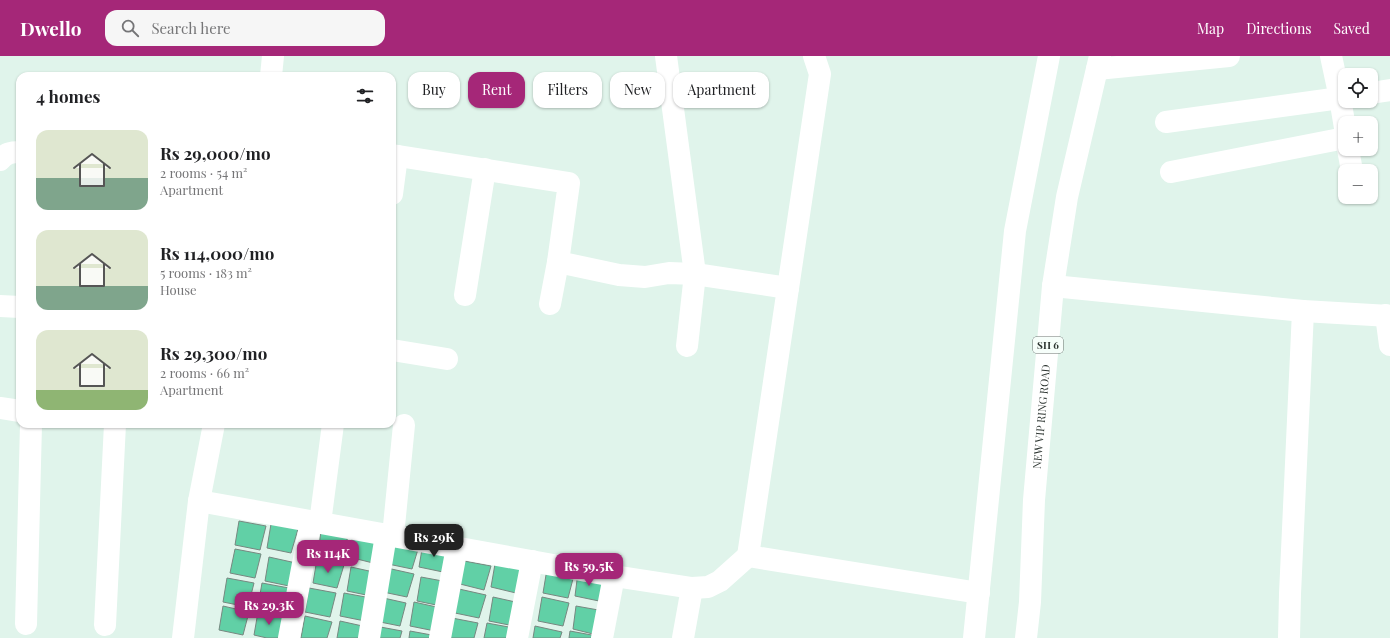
<!DOCTYPE html>
<meta charset="utf-8">
<style>
:root{--surface:#fff;--page:#f6f6f6;--text:#202124;--muted:#757577;--accent:#a52778}
body{margin:0;font-family:"Playfair Display",serif;background:var(--page);color:var(--text);height:100vh;display:flex;flex-direction:column;font-size:15px;white-space:nowrap}
*{box-sizing:border-box;margin:0}
p{font-size:13px;color:var(--muted)}
.icon{flex:none;width:22px;height:22px;fill:none;stroke:currentColor;stroke-width:2;stroke-linecap:round;stroke-linejoin:round}
.map{position:relative;flex:1;overflow:hidden}
.panel{position:absolute;left:16px;top:16px;width:380px;height:356px;display:flex;flex-direction:column;background:var(--surface);border-radius:12px;box-shadow:0 1px 3px #0004}
.panel>*{flex:none}
.top-card{position:absolute;left:408px;top:16px;width:380px;height:36px;display:flex;gap:8px}
.controls{position:absolute;left:1338px;top:12px;display:grid;gap:8px}
.controls a{display:grid;place-items:center;width:40px;height:40px;border-radius:8px;background:var(--surface);box-shadow:0 1px 3px #0004;font-size:20px}
.price{position:absolute;translate:-50% -34px;padding:0 9px;border-radius:8px;background:var(--accent);color:#fff;font-size:13px;line-height:26px;filter:drop-shadow(0 1px 2px #0008)}
.price::after{content:'';position:absolute;left:50%;top:24px;width:12px;height:9px;margin-left:-6px;background:inherit;clip-path:polygon(0 0,100% 0,50% 100%)}
.price.selected{background:#222;color:#fff}
ul{padding:0;list-style:none}
li{display:flex;align-items:center;gap:12px;height:100px;padding:0 20px}
li span{display:grid;place-items:center;flex:none;width:112px;height:80px;border-radius:12px;color:#555}
li>.icon{margin-inline-start:auto}
span .icon{width:48px;height:48px;fill:#fffc;stroke-width:1}
li b{font-size:17px}
h2{display:flex;justify-content:space-between;align-items:center;height:48px;padding:0 20px;font-size:17px}
.tag{padding:0 14px;border-radius:12px;background:var(--surface);box-shadow:0 1px 3px #0004;font-size:14px;line-height:36px}
.tag.selected{background:var(--accent);color:#fff}
header{display:flex;align-items:center;gap:24px;box-sizing:border-box;height:56px;padding:0 20px;background:var(--accent);color:#fff}
header strong{font-size:19px}
nav{display:flex;gap:22px;margin-inline-start:auto;font-size:14px}
.search{width:280px;height:36px;background:var(--page);display:flex;align-items:center;gap:10px;box-sizing:border-box;padding:0 14px;border-radius:12px;color:var(--muted);font-size:15px}
.map>svg:first-child{display:block}
</style>
<header>
<strong>Dwello</strong>
<div class="search"><svg class="icon" aria-label="search" viewBox="0 0 24 24"><circle cx="10" cy="10" r="6"/><path d="M15 15l6 6"/></svg>Search here</div>
<nav><a>Map</a><a>Directions</a><a>Saved</a></nav>
</header>
<div class="map">
<svg width="1390" height="582" viewBox="0 0 1390 582">
<rect width="100%" height="100%" fill="#e0f4eb"/>
<g fill="#61d0a6" stroke="#768880">
<path d="M 239,465 L 266,470 L 260,494 L 235,489 Z"/>
<path d="M 271,468 L 298,473 L 291,497 L 267,492 Z"/>
<path d="M 321,475 L 348,480 L 342,504 L 318,498 Z"/>
<path d="M 353,478 L 380,484 L 373,507 L 349,501 Z"/>
<path d="M 391,484 L 419,490 L 412,513 L 388,508 Z"/>
<path d="M 423,487 L 450,493 L 443,516 L 419,511 Z"/>
<path d="M 235,493 L 261,498 L 255,522 L 230,517 Z"/>
<path d="M 269,501 L 296,507 L 289,530 L 265,525 Z"/>
<path d="M 317,503 L 344,509 L 337,532 L 313,527 Z"/>
<path d="M 464,505 L 491,510 L 484,534 L 460,528 Z"/>
<path d="M 495,508 L 522,513 L 516,537 L 491,531 Z"/>
<path d="M 351,511 L 378,517 L 371,540 L 347,535 Z"/>
<path d="M 387,512 L 414,518 L 407,541 L 383,536 Z"/>
<path d="M 547,513 L 574,519 L 568,542 L 543,537 Z"/>
<path d="M 578,516 L 605,522 L 599,545 L 575,540 Z"/>
<path d="M 421,521 L 448,526 L 441,550 L 417,545 Z"/>
<path d="M 227,522 L 254,527 L 248,551 L 223,546 Z"/>
<path d="M 262,527 L 289,532 L 283,556 L 258,550 Z"/>
<path d="M 309,532 L 336,537 L 330,561 L 305,556 Z"/>
<path d="M 459,533 L 486,539 L 479,562 L 455,557 Z"/>
<path d="M 344,537 L 371,542 L 365,565 L 340,560 Z"/>
<path d="M 379,541 L 406,547 L 400,570 L 375,565 Z"/>
<path d="M 493,541 L 520,547 L 514,570 L 489,565 Z"/>
<path d="M 542,541 L 569,547 L 563,570 L 538,565 Z"/>
<path d="M 414,546 L 441,552 L 435,575 L 410,570 Z"/>
<path d="M 223,550 L 249,556 L 243,579 L 219,574 Z"/>
<path d="M 576,550 L 604,555 L 597,579 L 573,573 Z"/>
<path d="M 258,556 L 285,561 L 279,582 L 267,582 L 254,579 Z"/>
<path d="M 305,560 L 332,566 L 327,582 L 301,582 Z"/>
<path d="M 452,562 L 478,567 L 474,582 L 448,582 Z"/>
<path d="M 340,565 L 367,571 L 364,582 L 337,582 Z"/>
<path d="M 487,567 L 514,572 L 511,582 L 484,582 Z"/>
<path d="M 375,570 L 402,575 L 400,582 L 373,582 Z"/>
<path d="M 535,570 L 562,576 L 560,582 L 533,582 Z"/>
<path d="M 410,575 L 437,580 L 437,582 L 409,582 Z"/>
<path d="M 570,575 L 597,580 L 597,582 L 569,582 Z"/>
</g>
<g fill="none" stroke-linecap="round" stroke-linejoin="round">
<g stroke="#fff" stroke-width="22">
<path d="M 666,0 L 695,218 L 687,290"/>
<path d="M 814,0 L 820,18 L 748,500 L 979,537"/>
<path d="M 1331,0 L 1340,42 L 1345,41"/>
<path d="M 1097,13 L 1229,0"/>
<path d="M 271,20 L 273,0"/>
<path d="M 1371,37 L 1390,34"/>
<path d="M 1166,66 L 1340,42 L 1345,72"/>
<path d="M 1348,93 L 1352,115"/>
<path d="M 392,99 L 569,127 L 558,206 L 619,219 L 645,221 L 669,217 L 695,218 L 788,232"/>
<path d="M 0,104 C 6,97 11,96 20,96"/>
<path d="M 1171,116 L 1345,82"/>
<path d="M 392,138 L 397,100"/>
<path d="M 1053,230 L 1303,255 L 1390,260"/>
<path d="M 465,239 L 485,113"/>
<path d="M 550,248 L 558,206"/>
<path d="M 0,250 L 20,251"/>
<path d="M 1386,259 L 1390,289"/>
<path d="M 392,294 L 447,303"/>
<path d="M 0,352 L 20,355"/>
<path d="M 199,445 L 614,520 L 692,532 L 708,531 L 720,525 L 748,500"/>
<path d="M 320,467 L 333,368"/>
<path d="M 393,480 L 404,369"/>
<path d="M 26,568 L 31,368"/>
<path d="M 105,569 L 115,368"/>
<path d="M 183,582 L 199,445 L 214,368"/>
<path d="M 289,582 L 311,465"/>
<path d="M 369,582 L 386,479"/>
<path d="M 440,582 L 457,491"/>
<path d="M 517,582 L 532,505"/>
<path d="M 602,582 L 614,520"/>
<path d="M 683,582 L 692,532"/>
<path d="M 1289,582 L 1290,538 L 1303,255"/>
</g>
<g stroke="#fff" stroke-width="22">
<path d="M 974,582 L 1015,175 L 1049,0"/>
<path id="s1" d="M 1026,582 L 1030,546 L 1034,444 L 1053,230 L 1067,141 L 1100,0"/>
</g>
</g>
<g text-anchor="middle" stroke-width="3.5" stroke-linejoin="round" paint-order="stroke">
<rect fill="#f6fefa" stroke="#69716d" stroke-width="1" x="1033" y="281" width="30" height="16" rx="3"/>
<g font-size="10" font-weight="bold" fill="#2d3531">
<text x="1048" y="293">SH 6</text>
</g>
<g font-size="11" fill="#2d3531" stroke="#f6fefa">
<text dy="4" stroke="none"><textPath href="#s1" startOffset="222">NEW VIP RING ROAD</textPath></text>
</g>
</g>
</svg>
<div class="controls">
<a><svg class="icon" aria-label="locate" viewBox="0 0 24 24"><circle cx="12" cy="12" r="6"/><path d="M12 2v4M12 18v4M2 12h4M18 12h4"/></svg></a>
<a>+</a>
<a>−</a>
</div>
<b class="price selected" style="left:434px;top:502px">Rs 29K</b>
<b class="price" style="left:328px;top:518px">Rs 114K</b>
<b class="price" style="left:589px;top:531px">Rs 59.5K</b>
<b class="price" style="left:269px;top:570px">Rs 29.3K</b>
<div class="top-card">
<a class="tag">Buy</a>
<a class="tag selected">Rent</a>
<a class="tag">Filters</a>
<a class="tag">New</a>
<a class="tag">Apartment</a>
</div>
<section class="panel">
<h2>4 homes<svg class="icon" aria-label="filters" viewBox="0 0 24 24"><path d="M4 7h16M4 17h16"/><circle cx="9" cy="7" r="2"/><circle cx="15" cy="17" r="2"/></svg></h2>
<ul>
<li><span style="background:linear-gradient(#dfe7d0 60%,#7fa58c 0)"><svg class="icon" aria-label="home" viewBox="0 0 24 24"><path d="M3 11l9-7 9 7M6 9v11h12V9"/></svg></span><div><b>Rs 29,000/mo</b><p>2 rooms · 54 m²</p><p>Apartment</p></div></li>
<li><span style="background:linear-gradient(#dfe7d0 70%,#7fa58c 0)"><svg class="icon" aria-label="home" viewBox="0 0 24 24"><path d="M3 11l9-7 9 7M6 9v11h12V9"/></svg></span><div><b>Rs 114,000/mo</b><p>5 rooms · 183 m²</p><p>House</p></div></li>
<li><span style="background:linear-gradient(#dfe7d0 75%,#8fb573 0)"><svg class="icon" aria-label="home" viewBox="0 0 24 24"><path d="M3 11l9-7 9 7M6 9v11h12V9"/></svg></span><div><b>Rs 29,300/mo</b><p>2 rooms · 66 m²</p><p>Apartment</p></div></li>
</ul>
</section>
</div>
